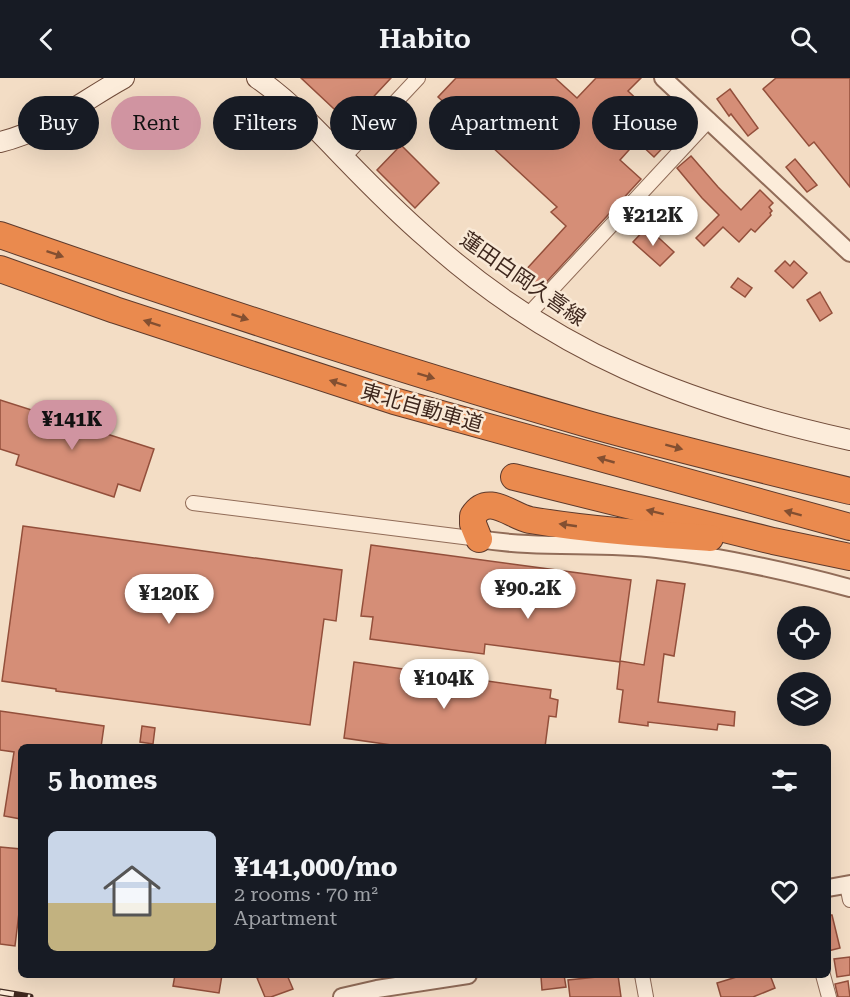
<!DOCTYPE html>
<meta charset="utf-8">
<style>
:root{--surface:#171b24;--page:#20242c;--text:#f1f3f6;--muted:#9ea1a6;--accent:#d094a1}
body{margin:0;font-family:"Roboto Serif","Noto Sans JP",serif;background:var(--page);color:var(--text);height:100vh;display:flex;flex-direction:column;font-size:22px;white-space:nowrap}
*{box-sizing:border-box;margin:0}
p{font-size:20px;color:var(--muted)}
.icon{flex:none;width:33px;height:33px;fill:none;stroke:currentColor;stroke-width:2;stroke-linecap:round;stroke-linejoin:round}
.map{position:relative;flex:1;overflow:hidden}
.panel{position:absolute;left:18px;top:666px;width:813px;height:234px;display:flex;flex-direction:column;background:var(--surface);border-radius:9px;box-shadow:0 6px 24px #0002}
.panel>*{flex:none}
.guide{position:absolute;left:18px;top:18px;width:814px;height:54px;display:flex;gap:12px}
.buttons{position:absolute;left:777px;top:528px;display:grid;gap:12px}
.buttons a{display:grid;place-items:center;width:54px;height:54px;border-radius:50%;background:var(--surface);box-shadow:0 6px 24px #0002;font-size:30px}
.price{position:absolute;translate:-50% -51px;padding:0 14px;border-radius:21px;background:#fff;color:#222;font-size:20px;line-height:39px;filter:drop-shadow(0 2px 3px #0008)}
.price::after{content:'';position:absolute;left:50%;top:36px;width:18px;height:14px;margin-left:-9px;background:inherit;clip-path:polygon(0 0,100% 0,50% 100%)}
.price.on{background:var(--accent);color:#111}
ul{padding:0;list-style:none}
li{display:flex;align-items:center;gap:18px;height:150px;padding:0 30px}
li span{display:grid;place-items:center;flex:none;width:168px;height:120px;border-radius:9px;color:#555}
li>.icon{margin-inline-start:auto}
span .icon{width:72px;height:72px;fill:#fffc;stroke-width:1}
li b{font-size:26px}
h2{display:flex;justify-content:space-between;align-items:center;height:72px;padding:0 30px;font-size:26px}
.chip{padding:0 21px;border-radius:27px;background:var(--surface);box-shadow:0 6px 24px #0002;font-size:21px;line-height:54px}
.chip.on{background:var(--accent);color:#111}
header{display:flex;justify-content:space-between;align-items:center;height:78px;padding:0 30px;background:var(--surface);font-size:27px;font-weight:600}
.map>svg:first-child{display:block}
</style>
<header><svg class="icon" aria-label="back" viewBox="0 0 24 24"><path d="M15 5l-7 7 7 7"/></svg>Habito<svg class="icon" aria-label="search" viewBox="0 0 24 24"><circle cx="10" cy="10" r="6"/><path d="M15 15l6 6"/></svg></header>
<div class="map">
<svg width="850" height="919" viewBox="0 0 850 919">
<rect width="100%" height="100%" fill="#f3ddc5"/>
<g fill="#d58e77" stroke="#934f3b" stroke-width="1.5">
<path d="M 301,0 L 391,0 L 349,45 Z"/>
<path d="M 456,0 L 555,0 L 577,20 L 596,0 L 641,0 L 628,13 L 675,57 L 654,79 L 637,63 L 620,82 L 641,101 L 540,211 L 523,195 L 566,148 L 551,134 L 557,129 L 438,19 Z"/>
<path d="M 776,0 L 850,0 L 850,109 L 814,64 L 809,68 L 763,11 Z"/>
<path d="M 730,11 L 758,50 L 748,58 L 731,36 L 729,38 L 717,21 Z"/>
<path d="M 401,67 L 439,105 L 415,130 L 377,92 Z"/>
<path d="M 691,78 L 718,109 L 741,132 L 760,112 L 773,125 L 769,129 L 772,133 L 770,135 L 771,137 L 755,154 L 751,151 L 739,164 L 723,149 L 704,168 L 696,160 L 719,137 L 702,120 L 677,90 Z"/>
<path d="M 795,81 L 817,107 L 807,114 L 786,89 Z"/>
<path d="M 647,149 L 674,174 L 660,188 L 633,164 Z"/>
<path d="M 785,183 L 790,188 L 794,183 L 807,195 L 793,210 L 775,193 Z"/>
<path d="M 738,200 L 752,210 L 745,219 L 731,209 Z"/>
<path d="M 820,214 L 832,235 L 820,243 L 807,222 Z"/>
<path d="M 0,322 L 154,371 L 140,413 L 118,406 L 114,419 L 16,387 L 19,377 L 0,371 Z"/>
<path d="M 23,448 L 342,492 L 336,543 L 324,541 L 310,647 L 56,613 L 56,611 L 2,603 Z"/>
<path d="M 371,467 L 631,502 L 620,583 L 644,587 L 657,502 L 685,506 L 674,578 L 664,576 L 658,624 L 735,634 L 734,648 L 718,646 L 717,652 L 648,644 L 648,648 L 619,644 L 623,612 L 617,611 L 620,584 L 485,566 L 484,576 L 370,561 L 373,539 L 361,538 Z"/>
<path d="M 354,584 L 551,612 L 550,620 L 558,622 L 556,639 L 549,638 L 545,669 L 405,669 L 344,660 Z"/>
<path d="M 0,633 L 104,648 L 101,669 L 21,669 L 21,741 L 4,738 L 14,674 L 0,672 Z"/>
<path d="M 142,648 L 155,650 L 153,666 L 140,664 Z"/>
<path d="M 0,769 L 21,771 L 21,818 L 15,868 L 0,866 Z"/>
<path d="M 828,837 L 832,837 L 840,870 L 828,873 Z"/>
<path d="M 850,879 L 850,897 L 837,899 L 834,881 Z"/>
<path d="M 175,897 L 222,897 L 219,915 L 173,908 Z"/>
<path d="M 265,897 L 287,897 L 293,911 L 271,919 L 265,919 L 257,900 Z"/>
<path d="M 553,897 L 564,897 L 566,909 L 542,912 L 541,899 Z"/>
<path d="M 595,897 L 618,897 L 621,919 L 570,919 L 568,902 L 596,899 Z"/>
<path d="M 743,897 L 770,897 L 775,910 L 753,919 L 721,919 L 717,905 Z"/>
<path d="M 848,903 L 850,919 L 838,919 L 835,906 Z"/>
</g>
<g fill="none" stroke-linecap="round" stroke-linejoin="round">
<g stroke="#916c58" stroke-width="16">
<g id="minor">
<path d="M 343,80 L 418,0"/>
<path d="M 527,238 L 709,42"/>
<path d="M 193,425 L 479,461"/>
<path d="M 847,807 L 850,822"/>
<path d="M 642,897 L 646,919"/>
<path d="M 823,897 L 829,919"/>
</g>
</g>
<g stroke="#916c58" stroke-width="20">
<g id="tertiary">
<path d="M 663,0 L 850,175"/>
<path d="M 479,461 C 538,471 598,464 657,471 C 722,479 787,493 850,510"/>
<path d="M 828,810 L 850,806"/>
<path d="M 342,919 L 377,911 L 468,897"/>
</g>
</g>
<g stroke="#724d3b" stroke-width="22">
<g id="secondary">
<path d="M 257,0 C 290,23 316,51 344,80 C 371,108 399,136 429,162 C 555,275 687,326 850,362"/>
<path d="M 0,64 C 47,53 82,23 124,0"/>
</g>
</g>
<g stroke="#5e3b2d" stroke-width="28">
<g id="motorway">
<path d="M 0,157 C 195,225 392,290 591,347 C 677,371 763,392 850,413"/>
<path d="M 0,191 L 115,232 L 394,323 L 850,449"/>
<path d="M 514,399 L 773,463 L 850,479"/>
<path d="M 479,461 L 473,446 L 473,438 C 488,414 511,438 530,442 C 589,452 650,456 710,460"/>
</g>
</g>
<use href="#minor" stroke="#fcecda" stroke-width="14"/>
<use href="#tertiary" stroke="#fcecda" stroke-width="16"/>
<use href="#secondary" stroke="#fcecda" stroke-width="20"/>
<use href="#motorway" stroke="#ea8a4e" stroke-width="26"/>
<g stroke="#3f281e" stroke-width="7">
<path id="rail" d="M 0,914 L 30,919"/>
</g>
<use href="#rail" stroke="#f9e9d6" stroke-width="4.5" stroke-dasharray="14" stroke-linecap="butt"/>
</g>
<defs><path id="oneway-solid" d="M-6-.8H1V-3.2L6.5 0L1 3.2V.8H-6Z" transform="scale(1.5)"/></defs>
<g fill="#834f31">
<use href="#oneway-solid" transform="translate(55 176) rotate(19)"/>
<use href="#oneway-solid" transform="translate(240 239) rotate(18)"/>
<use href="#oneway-solid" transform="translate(152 245) rotate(-162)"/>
<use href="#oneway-solid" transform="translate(426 298) rotate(17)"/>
<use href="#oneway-solid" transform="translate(338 305) rotate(-162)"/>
<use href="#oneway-solid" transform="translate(674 369) rotate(15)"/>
<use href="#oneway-solid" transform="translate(606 382) rotate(-164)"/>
<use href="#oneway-solid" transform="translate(655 434) rotate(-166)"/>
<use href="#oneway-solid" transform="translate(793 435) rotate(-165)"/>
<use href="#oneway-solid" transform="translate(568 447) rotate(-172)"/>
</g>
<g text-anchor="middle" stroke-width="5" stroke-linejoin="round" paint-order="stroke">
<g font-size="21" fill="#3f281e" stroke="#f9e9d6">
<text transform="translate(523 201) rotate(35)" y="7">蓮田白岡久喜線</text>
<text transform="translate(422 330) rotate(16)" y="7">東北自動車道</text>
</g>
</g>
</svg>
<div class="buttons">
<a><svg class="icon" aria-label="locate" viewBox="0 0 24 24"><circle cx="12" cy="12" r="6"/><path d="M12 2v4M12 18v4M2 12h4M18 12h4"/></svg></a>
<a><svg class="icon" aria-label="layers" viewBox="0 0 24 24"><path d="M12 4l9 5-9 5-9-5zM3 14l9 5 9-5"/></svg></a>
</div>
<b class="price" style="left:653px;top:169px">¥212K</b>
<b class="price on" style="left:72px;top:373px">¥141K</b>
<b class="price" style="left:528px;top:542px">¥90.2K</b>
<b class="price" style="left:169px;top:547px">¥120K</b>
<b class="price" style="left:444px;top:632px">¥104K</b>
<div class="guide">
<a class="chip">Buy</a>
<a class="chip on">Rent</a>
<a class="chip">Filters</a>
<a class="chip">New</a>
<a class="chip">Apartment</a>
<a class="chip">House</a>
</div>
<section class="panel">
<h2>5 homes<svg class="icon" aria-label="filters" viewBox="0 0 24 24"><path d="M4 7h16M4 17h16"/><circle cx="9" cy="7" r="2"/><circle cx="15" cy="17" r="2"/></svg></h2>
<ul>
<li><span style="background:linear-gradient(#c9d6e8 60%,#c2b280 0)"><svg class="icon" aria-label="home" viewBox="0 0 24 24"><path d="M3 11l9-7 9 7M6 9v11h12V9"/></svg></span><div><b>¥141,000/mo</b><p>2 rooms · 70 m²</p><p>Apartment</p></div><svg class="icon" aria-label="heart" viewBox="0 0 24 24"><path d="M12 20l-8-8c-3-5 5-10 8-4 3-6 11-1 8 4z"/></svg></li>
</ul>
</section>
</div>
